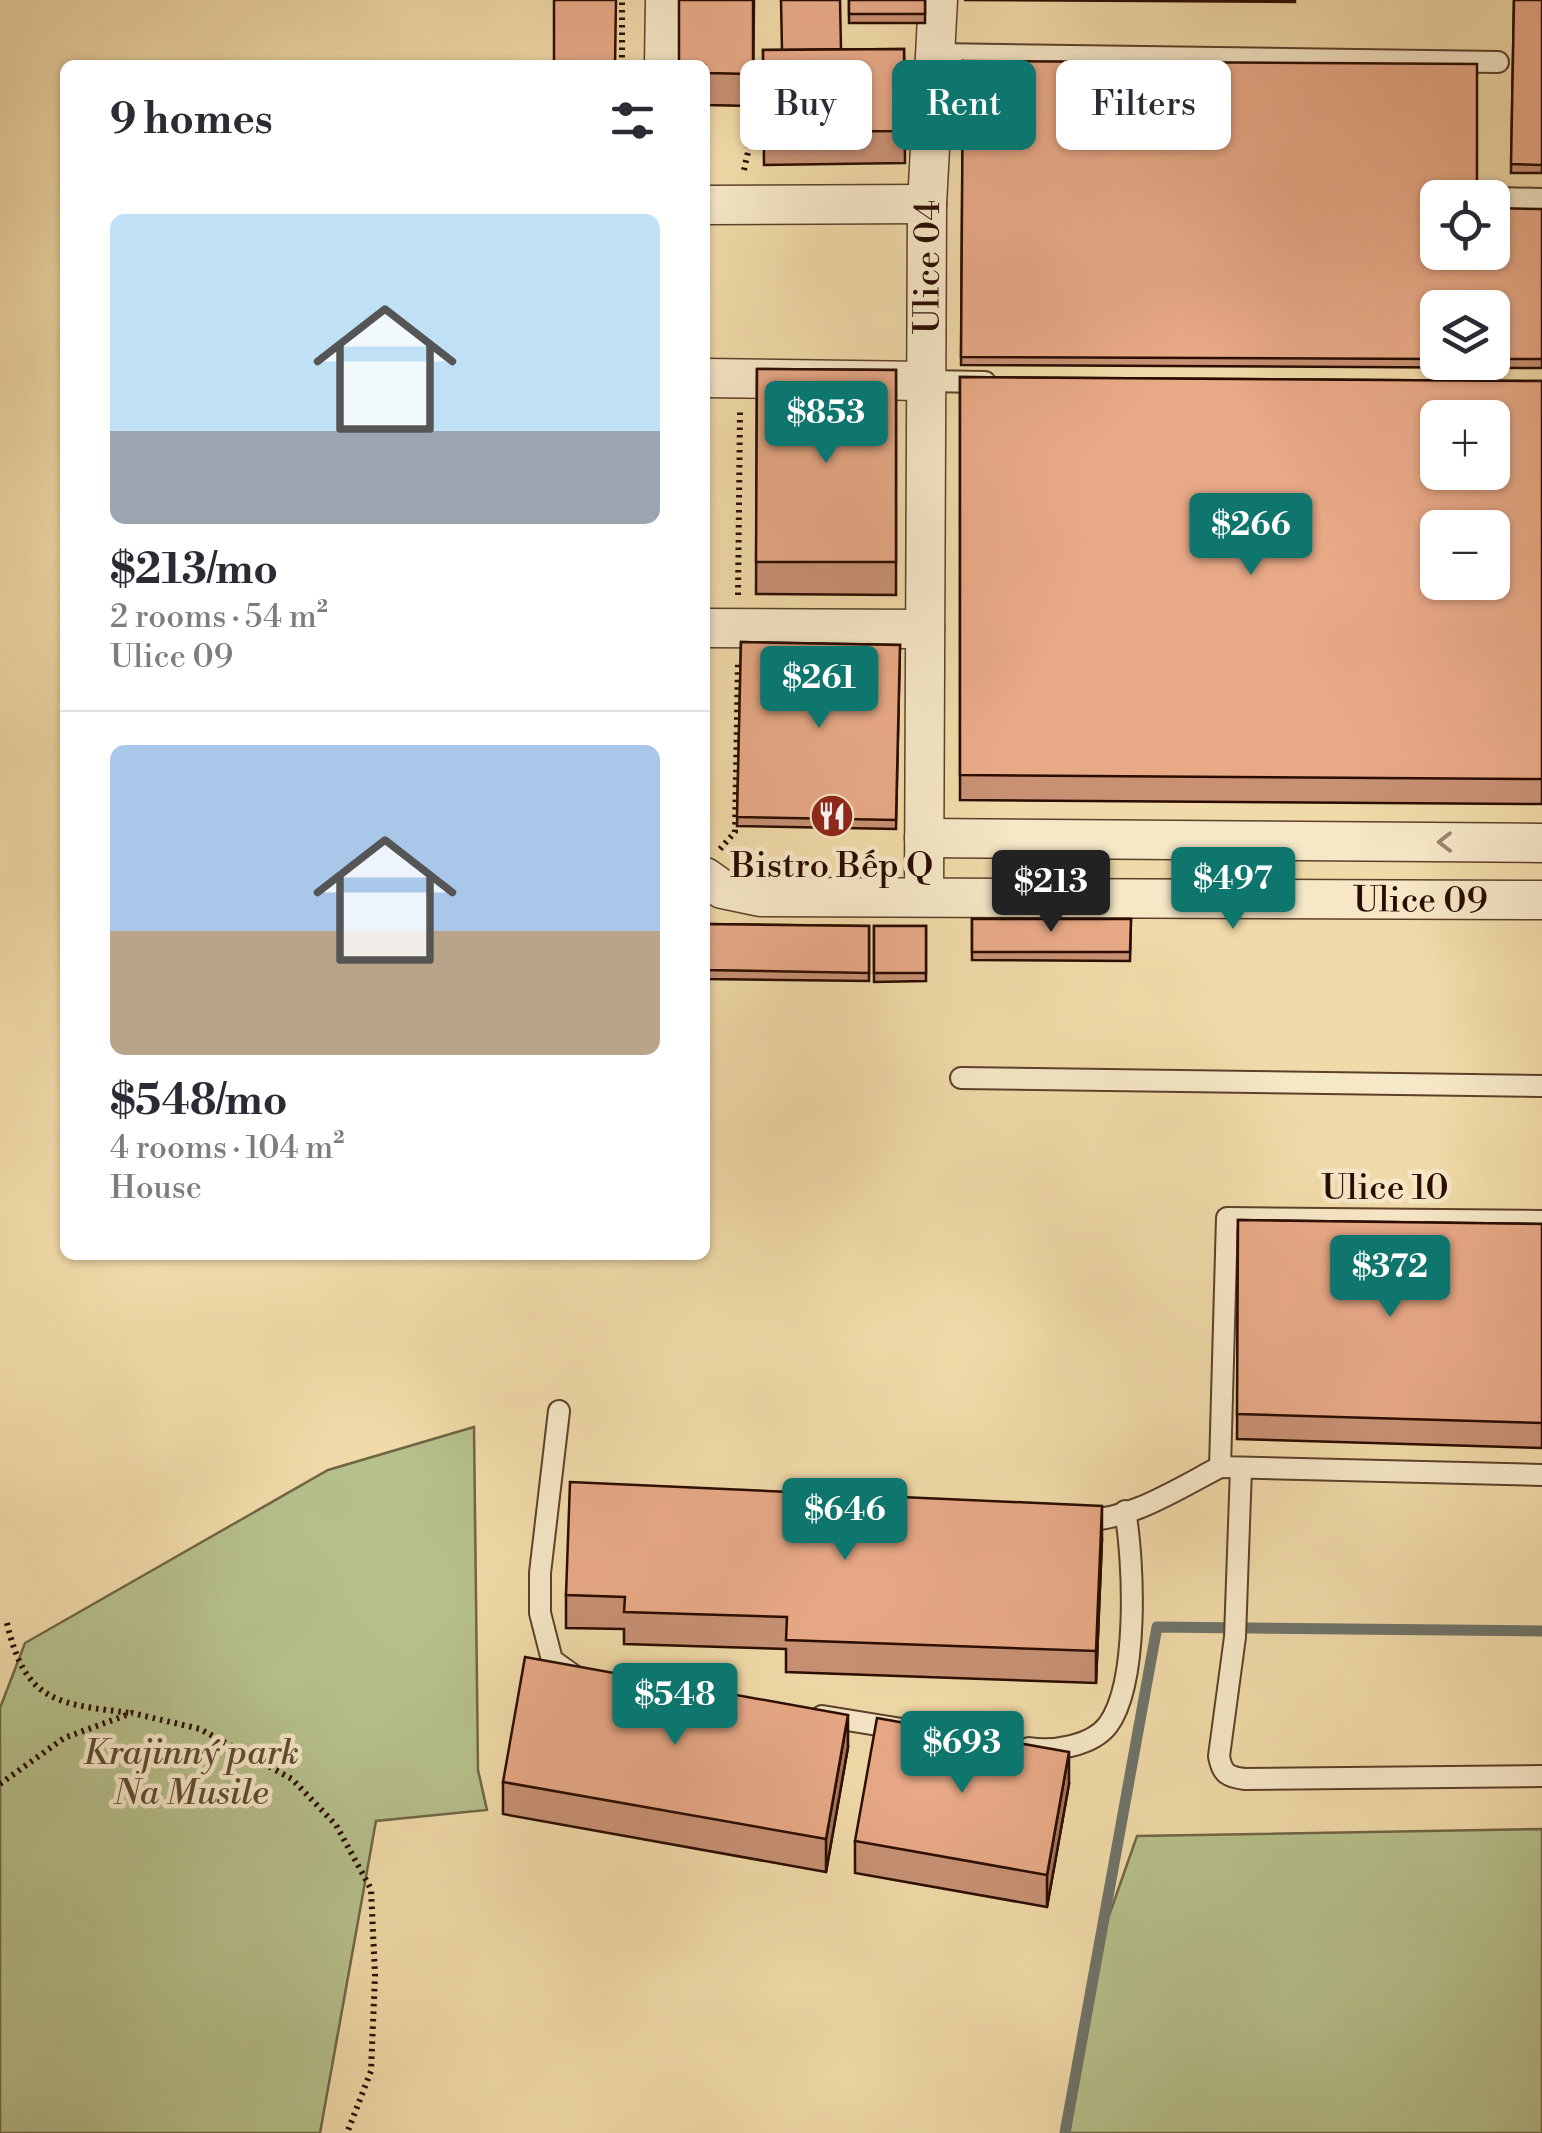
<!DOCTYPE html>
<meta charset="utf-8">
<style>
:root{--surface:#fff;--page:#f7f7f7;--text:#2b2b33;--muted:#7c7c81;--line:#e1e1e2;--accent:#0f766e}
body{margin:0;font-family:"Libre Bodoni",serif;background:var(--page);color:var(--text);height:100vh;display:flex;flex-direction:column;font-size:38px;white-space:nowrap}
*{box-sizing:border-box;margin:0}
p{font-size:32px;color:var(--muted)}
.icon{flex:none;width:55px;height:55px;fill:none;stroke:currentColor;stroke-width:2;stroke-linecap:round;stroke-linejoin:round}
.map{position:relative;flex:1;overflow:hidden}
.panel{position:absolute;left:60px;top:60px;width:650px;height:1200px;display:flex;flex-direction:column;background:var(--surface);border-radius:15px;box-shadow:0 2px 8px #0004}
.panel>*{flex:none}
.top-card{position:absolute;left:740px;top:60px;width:650px;height:90px;display:flex;gap:20px}
.buttons{position:absolute;left:1420px;top:180px;display:grid;gap:20px}
.buttons a{display:grid;place-items:center;width:90px;height:90px;border-radius:15px;background:var(--surface);box-shadow:0 2px 8px #0004;font-size:50px}
.price{position:absolute;translate:-50% -85px;padding:0 22px;border-radius:10px;background:var(--accent);color:#fff;font-size:32px;line-height:65px;filter:drop-shadow(0 2px 5px #0008)}
.price::after{content:'';position:absolute;left:50%;top:60px;width:30px;height:22px;margin-left:-15px;background:inherit;clip-path:polygon(0 0,100% 0,50% 100%)}
.price.selected{background:#222;color:#fff}
ul{padding:0;list-style:none}
li{display:grid;align-content:center;gap:20px;height:530px;padding:0 50px}
li+li{border-top:2px solid var(--line)}
li span{display:grid;place-items:center;height:310px;border-radius:15px;color:#555}
li>.icon{margin-inline-start:auto}
span .icon{width:180px;height:180px;fill:#fffc;stroke-width:1}
li b{font-size:42px}
h2{display:flex;justify-content:space-between;align-items:center;height:120px;padding:0 50px;font-size:42px}
.pill{padding:0 35px;border-radius:15px;background:var(--surface);box-shadow:0 2px 8px #0004;font-size:35px;line-height:90px}
.pill.selected{background:var(--accent);color:#fff}
.map>svg:first-child{display:block}
</style>
<div class="map">
<svg width="1542" height="2133" viewBox="0 0 1542 2133">
<rect width="100%" height="100%" fill="#f1daa9"/>
<filter id="stains"><feTurbulence type="fractalNoise" baseFrequency=".002" numOctaves="4"/><feColorMatrix values="0 0 0 0 .2 0 0 0 0 .09 0 0 0 0 .02 0 0 0 .5 -.17"/></filter>
<radialGradient id="worn" r=".72"><stop offset=".6" stop-color="#630" stop-opacity="0"/><stop offset="1" stop-color="#630" stop-opacity=".3"/></radialGradient>
<g fill="#b6c08b" stroke="#706646" stroke-width="2.5">
<path d="M 474,1427 L 478,1770 L 487,1810 L 376,1821 L 320,2133 L 0,2133 L 0,1708 L 25,1643 L 328,1470 Z"/>
<path d="M 1542,1829 L 1542,2133 L 1069,2133 L 1099,1944 L 1137,1836 Z"/>
</g>
<g fill="none" stroke-linecap="round" stroke-linejoin="round">
<path stroke="#6f746a" stroke-width="11" d="M 1065,2133 L 1157,1627 L 1542,1631"/>
<g stroke="#5c402a" stroke-width="24">
<g id="service">
<path d="M 937,54 L 1498,62"/>
<path d="M 1497,198 L 1542,199"/>
<path d="M 926,381 L 985,382"/>
<path d="M 961,1078 L 1542,1086"/>
<path d="M 1542,1221 L 1227,1218 L 1220,1467 L 1542,1475"/>
<path d="M 559,1411 L 540,1573 L 540,1613 L 552,1660 L 576,1677"/>
<path d="M 1241,1468 L 1235,1637 L 1219,1756 C 1222,1774 1228,1777 1245,1779 L 1542,1776"/>
<path d="M 1079,1520 C 1126,1523 1179,1488 1220,1467"/>
<path d="M 822,1716 L 902,1729"/>
<path d="M 1029,1748 C 1053,1752 1092,1746 1108,1725 C 1139,1683 1134,1561 1125,1511"/>
</g>
</g>
<g stroke="#5c402a" stroke-width="41">
<g id="minor">
<path d="M 664,65 L 665,0"/>
<path d="M 705,205 L 927,204"/>
<path d="M 705,378 L 926,381"/>
<path d="M 705,628 L 925,629"/>
<path d="M 924,838 L 1542,843"/>
<path id="s1" d="M 705,877 L 722,889 L 760,897 L 1542,900"/>
<path id="s2" d="M 924,897 L 927,204 L 938,0"/>
</g>
</g>
<g stroke="#2a0c00" stroke-width="6" stroke-dasharray="2.5 5" stroke-linecap="butt">
<path d="M 622,65 L 622,0"/>
<path d="M 744,170 L 758,107 L 758,75 L 768,75"/>
<path d="M 738,595 L 740,412"/>
<path d="M 720,849 L 735,832 L 738,662"/>
<path d="M 7,1623 C 25,1702 57,1704 131,1713"/>
<path d="M 0,1784 L 64,1738 L 132,1713 L 200,1729 L 292,1779 L 336,1825 L 371,1889 L 375,1975 L 371,2071 L 347,2133"/>
</g>
<use href="#service" stroke="#f6e7c7" stroke-width="20"/>
<use href="#minor" stroke="#f6e7c7" stroke-width="38"/>
</g>
<g fill="#c89174" stroke="#2a0c00" stroke-width="2.5" fill-rule="evenodd">
<path d="M 754,0 L 753,106 L 705,105 L 705,65 Z"/>
<rect x="849" y="0" width="76" height="23"/>
<path d="M 964,0 L 1295,0 L 1295,2 Z"/>
<path d="M 1514,0 L 1542,0 L 1542,173 L 1511,173 Z"/>
<path d="M 904,49 L 905,163 L 764,165 L 763,50 Z"/>
<path d="M 963,61 L 1438,252 L 1542,209 L 1542,368 L 961,365 ZM 1438,308 L 1492,308 L 1492,362 L 1438,362 Z"/>
<path d="M 757,369 L 896,370 L 896,595 L 756,594 Z"/>
<path d="M 960,377 L 1542,381 L 1542,804 L 960,800 Z"/>
<path d="M 741,642 L 900,645 L 896,829 L 737,826 Z"/>
<path d="M 972,919 L 1131,919 L 1130,961 L 972,960 Z"/>
<path d="M 705,924 L 869,926 L 869,981 L 705,979 Z"/>
<path d="M 874,926 L 926,926 L 926,981 L 874,982 Z"/>
<path d="M 1238,1220 L 1542,1224 L 1542,1448 L 1237,1439 Z"/>
<path d="M 1102,1539 L 1096,1683 L 786,1672 L 786,1649 L 624,1644 L 624,1629 L 566,1628 L 566,1595 Z"/>
<path d="M 848,1747 L 826,1872 L 503,1814 L 503,1782 Z"/>
<path d="M 1069,1784 L 1047,1907 L 855,1873 L 855,1841 Z"/>
</g>
<g fill="#a2765e" stroke="#2a0c00" stroke-width="2.5">
<path d="M 1102,1506 L 1102,1539 L 1096,1683 L 1096,1651 Z"/>
<path d="M 848,1715 L 848,1747 L 826,1872 L 826,1839 Z"/>
<path d="M 1069,1752 L 1069,1784 L 1047,1907 L 1047,1875 Z"/>
</g>
<g fill="#e8a987" stroke="#2a0c00" stroke-width="2.5" fill-rule="evenodd">
<path d="M 554,0 L 616,0 L 615,65 L 554,65 Z"/>
<path d="M 679,0 L 753,0 L 753,74 L 705,73 L 705,65 L 679,65 Z"/>
<path d="M 781,0 L 840,0 L 841,49 L 782,50 Z"/>
<rect x="849" y="0" width="76" height="14"/>
<path d="M 1514,0 L 1542,0 L 1542,165 L 1511,164 Z"/>
<path d="M 904,49 L 905,131 L 764,132 L 763,50 Z"/>
<path d="M 963,61 L 1477,64 L 1477,198 L 1438,198 L 1438,252 L 1492,252 L 1492,208 L 1542,209 L 1542,359 L 1492,359 L 1492,308 L 1438,308 L 1438,359 L 961,357 Z"/>
<path d="M 757,369 L 896,370 L 896,562 L 756,562 Z"/>
<path d="M 960,377 L 1542,381 L 1542,779 L 960,775 ZM 1438,418 L 1492,418 L 1492,472 L 1438,472 ZM 1438,528 L 1492,528 L 1492,582 L 1438,582 Z"/>
<path d="M 741,642 L 900,645 L 896,820 L 737,817 Z"/>
<path d="M 972,919 L 1131,919 L 1130,952 L 972,952 Z"/>
<path d="M 705,924 L 869,926 L 869,973 L 705,970 Z"/>
<rect x="874" y="926" width="52" height="47"/>
<path d="M 1238,1220 L 1542,1224 L 1542,1423 L 1237,1414 Z"/>
<path d="M 570,1482 L 1102,1506 L 1096,1651 L 786,1640 L 787,1617 L 624,1612 L 625,1597 L 566,1595 Z"/>
<path d="M 525,1657 L 848,1715 L 826,1839 L 503,1782 Z"/>
<path d="M 877,1718 L 1069,1752 L 1047,1875 L 855,1841 Z"/>
</g>
<defs><path id="oneway-chevron" d="M-2-3.5L2.5 0L-2 3.5" fill="none" stroke-width="1.6" stroke-linecap="round" stroke-linejoin="round" transform="scale(2.5)"/></defs>
<use stroke="#9a846d" href="#oneway-chevron" transform="translate(1445 842) rotate(-180)"/>
<defs>
<g id="restaurant-disc" transform="scale(2.25)"><circle r="9.5" fill="#8f2418" stroke="#f6e7c7"/><path d="M-5-6h1v4h1v-4h1v4h1v-4h1v5L-1.5 .5V6h-2V.5L-5-1ZM5-6V6H3V1.5H1.5Q1.5-4 5-6Z" fill="#fff"/></g>
</defs>
<g fill-rule="evenodd">
<use href="#restaurant-disc" x="832" y="816"/>
</g>
<g text-anchor="middle" stroke-width="9" stroke-linejoin="round" paint-order="stroke">
<g font-size="35" fill="#2a0c00" stroke="#f6e7c7">
<text dy="12" stroke="none"><textPath href="#s2" startOffset="630">Ulice 04</textPath></text>
<text dy="12" stroke="none"><textPath href="#s1" startOffset="720">Ulice 09</textPath></text>
<text x="1385" y="1199">Ulice 10</text>
</g>
<g font-size="35" fill="#2a0c00" stroke="#f6e7c7">
<text x="832" y="877">Bistro Bếp Q</text>
</g>
<g font-size="35" font-style="italic" fill="#5b4b31" stroke="#f6e7c7">
<text x="191" y="1764">Krajinný park<tspan x="191" dy="40">Na Musile</tspan></text>
</g>
</g>
<rect width="100%" height="100%" filter="url(#stains)"/>
<rect width="100%" height="100%" fill="url(#worn)"/>
</svg>
<div class="buttons">
<a><svg class="icon" aria-label="locate" viewBox="0 0 24 24"><circle cx="12" cy="12" r="6"/><path d="M12 2v4M12 18v4M2 12h4M18 12h4"/></svg></a>
<a><svg class="icon" aria-label="layers" viewBox="0 0 24 24"><path d="M12 4l9 5-9 5-9-5zM3 14l9 5 9-5"/></svg></a>
<a>+</a>
<a>−</a>
</div>
<b class="price" style="left:826px;top:466px">$853</b>
<b class="price" style="left:1251px;top:578px">$266</b>
<b class="price" style="left:819px;top:731px">$261</b>
<b class="price" style="left:1233px;top:932px">$497</b>
<b class="price selected" style="left:1051px;top:935px">$213</b>
<b class="price" style="left:1390px;top:1320px">$372</b>
<b class="price" style="left:845px;top:1563px">$646</b>
<b class="price" style="left:675px;top:1748px">$548</b>
<b class="price" style="left:962px;top:1796px">$693</b>
<div class="top-card">
<a class="pill">Buy</a>
<a class="pill selected">Rent</a>
<a class="pill">Filters</a>
</div>
<section class="panel">
<h2>9 homes<svg class="icon" aria-label="filters" viewBox="0 0 24 24"><path d="M4 7h16M4 17h16"/><circle cx="9" cy="7" r="2"/><circle cx="15" cy="17" r="2"/></svg></h2>
<ul>
<li><span style="background:linear-gradient(#bfe0f5 70%,#9aa5b1 0)"><svg class="icon" aria-label="home" viewBox="0 0 24 24"><path d="M3 11l9-7 9 7M6 9v11h12V9"/></svg></span><div><b>$213/mo</b><p>2 rooms · 54 m²</p><p>Ulice 09</p></div></li>
<li><span style="background:linear-gradient(#a9c7e8 60%,#b9a48a 0)"><svg class="icon" aria-label="home" viewBox="0 0 24 24"><path d="M3 11l9-7 9 7M6 9v11h12V9"/></svg></span><div><b>$548/mo</b><p>4 rooms · 104 m²</p><p>House</p></div></li>
</ul>
</section>
</div>
